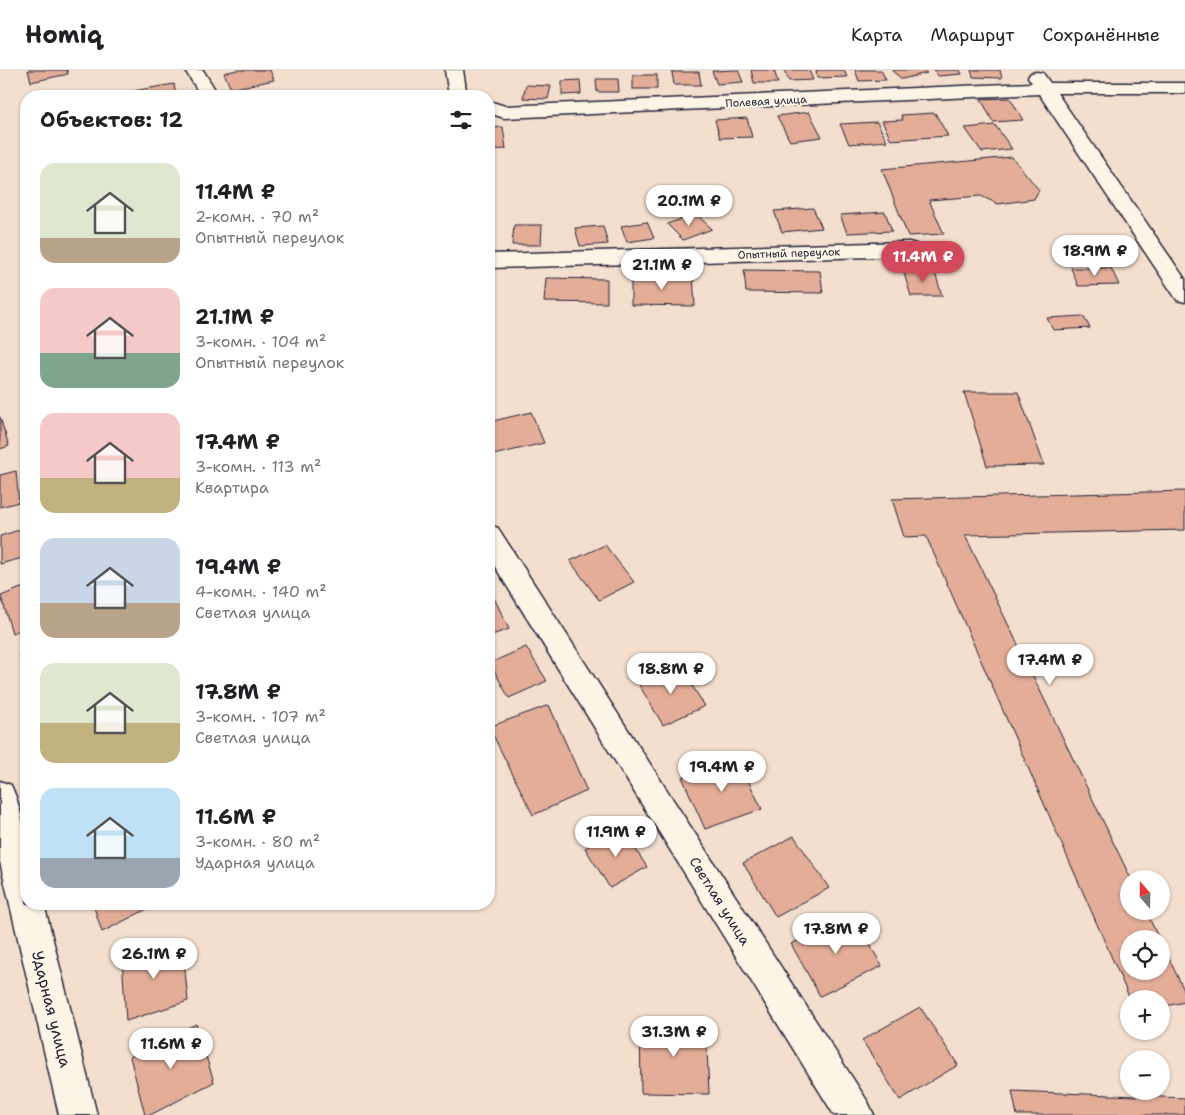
<!DOCTYPE html>
<html lang="ru">
<meta charset="utf-8">
<style>
:root{--surface:#fff;--page:#f6f6f6;--text:#202124;--muted:#757577;--line:#e0e0e0;--accent:#d1495b}
body{margin:0;font-family:"Shantell Sans",sans-serif;background:var(--page);color:var(--text);height:100vh;display:flex;flex-direction:column;font-size:19px;white-space:nowrap}
*{box-sizing:border-box;margin:0}
p{font-size:16px;color:var(--muted)}
.icon{flex:none;width:28px;height:28px;fill:none;stroke:currentColor;stroke-width:2;stroke-linecap:round;stroke-linejoin:round}
.map{position:relative;flex:1;overflow:hidden}
.sheet{position:absolute;left:20px;top:20px;width:475px;height:820px;display:flex;flex-direction:column;background:var(--surface);border-radius:20px;box-shadow:0 1px 4px #0004}
.sheet>*{flex:none}
.needle{width:32px;rotate:340deg}
.buttons{position:absolute;left:1120px;top:800px;display:grid;gap:10px}
.buttons a{display:grid;place-items:center;width:50px;height:50px;border-radius:50%;background:var(--surface);box-shadow:0 1px 4px #0004;font-size:25px}
.price{position:absolute;translate:-50% -42px;padding:0 11px;border-radius:18px;background:#fff;color:#222;font-size:16px;line-height:32px;filter:drop-shadow(0 1px 2px #0008)}
.price::after{content:'';position:absolute;left:50%;top:30px;width:15px;height:11px;margin-left:-8px;background:inherit;clip-path:polygon(0 0,100% 0,50% 100%)}
.price.active{background:var(--accent);color:#fff}
ul{padding:0;list-style:none}
li{display:flex;align-items:center;gap:15px;height:125px;padding:0 20px}
li span{display:grid;place-items:center;flex:none;width:140px;height:100px;border-radius:15px;color:#555}
li>.icon{margin-inline-start:auto}
span .icon{width:60px;height:60px;fill:#fffc;stroke-width:1}
li b{font-size:21px}
h2{display:flex;justify-content:space-between;align-items:center;height:60px;padding:0 20px;font-size:21px}
header{display:flex;align-items:center;gap:30px;box-sizing:border-box;height:70px;padding:0 25px;background:var(--surface);border-bottom:1px solid var(--line)}
header strong{font-size:24px}
nav{display:flex;gap:28px;margin-inline-start:auto;font-size:18px}
.map>svg:first-child{display:block}
</style>
<header>
<strong>Homiq</strong>
<nav><a>Карта</a><a>Маршрут</a><a>Сохранённые</a></nav>
</header>
<div class="map">
<svg width="1185" height="1045" viewBox="0 0 1185 1045">
<rect width="100%" height="100%" fill="#f4dfce"/>
<filter id="ink" filterUnits="userSpaceOnUse"><feTurbulence type="fractalNoise" baseFrequency=".02" numOctaves="2"/><feDisplacementMap in="SourceGraphic" scale="10" xChannelSelector="R" yChannelSelector="G"/><feConvolveMatrix kernelMatrix="1 2 1 2 8 2 1 2 1" color-interpolation-filters="sRGB"/></filter>
<g filter="url(#ink)">
<g fill="#e3ad98" stroke="#22223b">
<path d="M 28,0 L 67,0 L 68,4 L 31,12 Z"/>
<path d="M 237,0 L 270,0 L 274,10 L 231,19 L 224,3 Z"/>
<path d="M 738,0 L 743,12 L 717,14 L 712,1 Z"/>
<path d="M 751,0 L 774,0 L 778,13 L 754,13 Z"/>
<path d="M 784,0 L 809,0 L 813,10 L 789,11 Z"/>
<path d="M 816,0 L 844,0 L 847,7 L 817,8 Z"/>
<path d="M 855,0 L 881,0 L 886,10 L 859,11 Z"/>
<path d="M 891,0 L 923,0 L 927,3 L 902,9 Z"/>
<path d="M 934,0 L 960,0 L 962,4 L 938,6 Z"/>
<path d="M 971,0 L 1000,0 L 1002,8 L 973,7 Z"/>
<path d="M 672,2 L 699,2 L 701,15 L 674,15 Z"/>
<rect x="633" y="5" width="24" height="14"/>
<path d="M 596,9 L 618,9 L 619,22 L 597,22 Z"/>
<path d="M 580,10 L 581,24 L 562,25 L 562,11 Z"/>
<path d="M 174,14 L 176,26 L 117,26 L 116,24 Z"/>
<path d="M 526,15 L 551,16 L 548,29 L 523,28 Z"/>
<path d="M 1010,28 L 1023,50 L 993,52 L 981,29 Z"/>
<path d="M 809,42 L 822,67 L 790,71 L 777,46 Z"/>
<path d="M 935,43 L 948,66 L 891,70 L 882,51 L 903,50 L 901,45 Z"/>
<path d="M 747,48 L 752,67 L 720,68 L 715,50 Z"/>
<path d="M 877,52 L 887,71 L 849,74 L 840,54 Z"/>
<path d="M 995,55 L 1012,79 L 982,82 L 965,58 Z"/>
<path d="M 503,57 L 506,79 L 489,80 L 489,58 Z"/>
<path d="M 1012,87 L 1039,120 L 1034,129 L 998,134 L 981,126 L 929,130 L 944,164 L 908,166 L 882,99 Z"/>
<path d="M 813,138 L 822,158 L 782,162 L 774,141 Z"/>
<path d="M 885,142 L 892,161 L 847,163 L 840,145 Z"/>
<path d="M 696,144 L 712,159 L 683,170 L 667,154 Z"/>
<path d="M 647,152 L 654,168 L 627,172 L 621,156 Z"/>
<path d="M 514,155 L 542,155 L 541,175 L 512,175 Z"/>
<path d="M 603,156 L 608,174 L 580,176 L 575,158 Z"/>
<path d="M 1071,198 L 1111,198 L 1119,215 L 1078,216 Z"/>
<path d="M 934,199 L 942,226 L 911,226 L 903,200 Z"/>
<path d="M 744,200 L 820,201 L 823,223 L 746,222 Z"/>
<path d="M 631,205 L 693,206 L 695,236 L 631,235 Z"/>
<path d="M 546,208 L 607,209 L 607,233 L 544,232 Z"/>
<path d="M 1083,246 L 1090,258 L 1053,260 L 1047,248 Z"/>
<path d="M 964,322 L 1018,322 L 1044,395 L 987,396 Z"/>
<path d="M 531,342 L 544,373 L 489,386 L 489,352 Z"/>
<path d="M 0,347 L 9,376 L 0,379 Z"/>
<path d="M 16,401 L 19,432 L 0,437 L 0,405 Z"/>
<path d="M 1185,421 L 1185,460 L 965,465 L 1131,809 L 1129,809 L 1129,841 L 1146,841 L 1159,869 L 1129,869 L 1129,901 L 1161,901 L 1161,872 L 1185,922 L 1185,932 L 1161,937 L 1161,929 L 1130,929 L 926,466 L 904,467 L 892,429 Z"/>
<path d="M 26,458 L 26,487 L 0,494 L 0,466 Z"/>
<path d="M 605,475 L 634,512 L 599,530 L 570,491 Z"/>
<path d="M 26,516 L 26,558 L 12,563 L 1,526 Z"/>
<path d="M 494,528 L 509,559 L 489,566 L 489,530 Z"/>
<path d="M 526,577 L 547,611 L 509,628 L 490,593 Z"/>
<path d="M 26,582 L 26,601 L 19,585 Z"/>
<path d="M 679,595 L 705,636 L 663,655 L 638,613 Z"/>
<path d="M 549,635 L 587,721 L 533,745 L 489,657 Z"/>
<path d="M 737,688 L 762,739 L 705,759 L 682,707 Z"/>
<path d="M 621,757 L 647,797 L 610,818 L 585,778 Z"/>
<path d="M 794,766 L 829,818 L 776,847 L 743,793 Z"/>
<path d="M 93,834 L 157,834 L 102,862 Z"/>
<path d="M 853,845 L 882,896 L 820,926 L 791,874 Z"/>
<path d="M 182,870 L 188,931 L 126,951 L 122,888 Z"/>
<path d="M 920,937 L 958,995 L 900,1030 L 862,970 Z"/>
<path d="M 640,952 L 706,953 L 709,1024 L 641,1023 Z"/>
<path d="M 196,954 L 214,1012 L 150,1045 L 145,1045 L 130,987 Z"/>
<path d="M 1012,1021 L 1185,1028 L 1185,1045 L 1017,1045 Z"/>
</g>
<g fill="none" stroke-linecap="round" stroke-linejoin="round">
<g stroke="#22223b" stroke-width="3">
<g id="minor">
<path d="M 185,0 L 203,0 L 219,26 L 201,26 Z"/>
<path d="M 445,0 L 463,0 L 467,26 L 449,26 Z"/>
<path d="M 1037,2 L 1043,3 L 1050,13 L 1185,13 L 1185,23 L 1057,23 L 1185,209 L 1185,232 L 1177,230 L 1039,24 L 504,48 L 489,43 L 489,31 L 505,36 L 1032,13 L 1028,7 L 1031,3 Z"/>
<path d="M 909,172 L 916,174 L 920,179 L 916,184 L 909,186 L 489,198 L 489,184 Z"/>
<path d="M 489,455 L 498,458 L 868,1032 L 874,1045 L 834,1045 L 489,487 Z"/>
<path d="M 0,711 L 11,715 C 29,754 26,792 26,834 L 44,834 L 97,1045 L 59,1045 L 0,792 Z"/>
</g>
</g>
<use href="#minor" fill="#fcf5e5" fill-rule="evenodd"/>
</g>
</g>
<g text-anchor="middle" stroke-width="4" stroke-linejoin="round" paint-order="stroke">
<g font-size="11" fill="#22223b" stroke="#fcf5e5">
<text transform="translate(766 31) rotate(-3)" y="4">Полевая улица</text>
<text transform="translate(789 183) rotate(-2)" y="4">Опытный переулок</text>
</g>
<g font-size="14" fill="#22223b" stroke="#fcf5e5">
<text transform="translate(720 831) rotate(58)" y="5">Светлая улица</text>
</g>
<g font-size="16" fill="#22223b" stroke="#fcf5e5">
<text transform="translate(52 939) rotate(76)" y="6">Ударная улица</text>
</g>
</g>
</svg>
<div class="buttons">
<a><svg class="needle" viewBox="-14 -14 28 28"><path d="M0-13l5 13h-10z" fill="#e53935"/><path d="M0 13l5-13h-10z" fill="#757577"/></svg></a>
<a><svg class="icon" aria-label="locate" viewBox="0 0 24 24"><circle cx="12" cy="12" r="6"/><path d="M12 2v4M12 18v4M2 12h4M18 12h4"/></svg></a>
<a>+</a>
<a>−</a>
</div>
<b class="price" style="left:689px;top:157px">20.1M ₽</b>
<b class="price" style="left:1095px;top:207px">18.9M ₽</b>
<b class="price active" style="left:923px;top:213px">11.4M ₽</b>
<b class="price" style="left:662px;top:221px">21.1M ₽</b>
<b class="price" style="left:1050px;top:616px">17.4M ₽</b>
<b class="price" style="left:671px;top:625px">18.8M ₽</b>
<b class="price" style="left:722px;top:723px">19.4M ₽</b>
<b class="price" style="left:616px;top:788px">11.9M ₽</b>
<b class="price" style="left:836px;top:885px">17.8M ₽</b>
<b class="price" style="left:154px;top:910px">26.1M ₽</b>
<b class="price" style="left:674px;top:988px">31.3M ₽</b>
<b class="price" style="left:171px;top:1000px">11.6M ₽</b>
<section class="sheet">
<h2>Объектов: 12<svg class="icon" aria-label="filters" viewBox="0 0 24 24"><path d="M4 7h16M4 17h16"/><circle cx="9" cy="7" r="2"/><circle cx="15" cy="17" r="2"/></svg></h2>
<ul>
<li><span style="background:linear-gradient(#dfe7d0 75%,#b9a48a 0)"><svg class="icon" aria-label="home" viewBox="0 0 24 24"><path d="M3 11l9-7 9 7M6 9v11h12V9"/></svg></span><div><b>11.4M ₽</b><p>2-комн. · 70 m²</p><p>Опытный переулок</p></div></li>
<li><span style="background:linear-gradient(#f6c9c9 65%,#7fa58c 0)"><svg class="icon" aria-label="home" viewBox="0 0 24 24"><path d="M3 11l9-7 9 7M6 9v11h12V9"/></svg></span><div><b>21.1M ₽</b><p>3-комн. · 104 m²</p><p>Опытный переулок</p></div></li>
<li><span style="background:linear-gradient(#f6c9c9 65%,#c2b280 0)"><svg class="icon" aria-label="home" viewBox="0 0 24 24"><path d="M3 11l9-7 9 7M6 9v11h12V9"/></svg></span><div><b>17.4M ₽</b><p>3-комн. · 113 m²</p><p>Квартира</p></div></li>
<li><span style="background:linear-gradient(#c9d6e8 65%,#b9a48a 0)"><svg class="icon" aria-label="home" viewBox="0 0 24 24"><path d="M3 11l9-7 9 7M6 9v11h12V9"/></svg></span><div><b>19.4M ₽</b><p>4-комн. · 140 m²</p><p>Светлая улица</p></div></li>
<li><span style="background:linear-gradient(#dfe7d0 60%,#c2b280 0)"><svg class="icon" aria-label="home" viewBox="0 0 24 24"><path d="M3 11l9-7 9 7M6 9v11h12V9"/></svg></span><div><b>17.8M ₽</b><p>3-комн. · 107 m²</p><p>Светлая улица</p></div></li>
<li><span style="background:linear-gradient(#bfe0f5 70%,#9aa5b1 0)"><svg class="icon" aria-label="home" viewBox="0 0 24 24"><path d="M3 11l9-7 9 7M6 9v11h12V9"/></svg></span><div><b>11.6M ₽</b><p>3-комн. · 80 m²</p><p>Ударная улица</p></div></li>
</ul>
</section>
</div>
